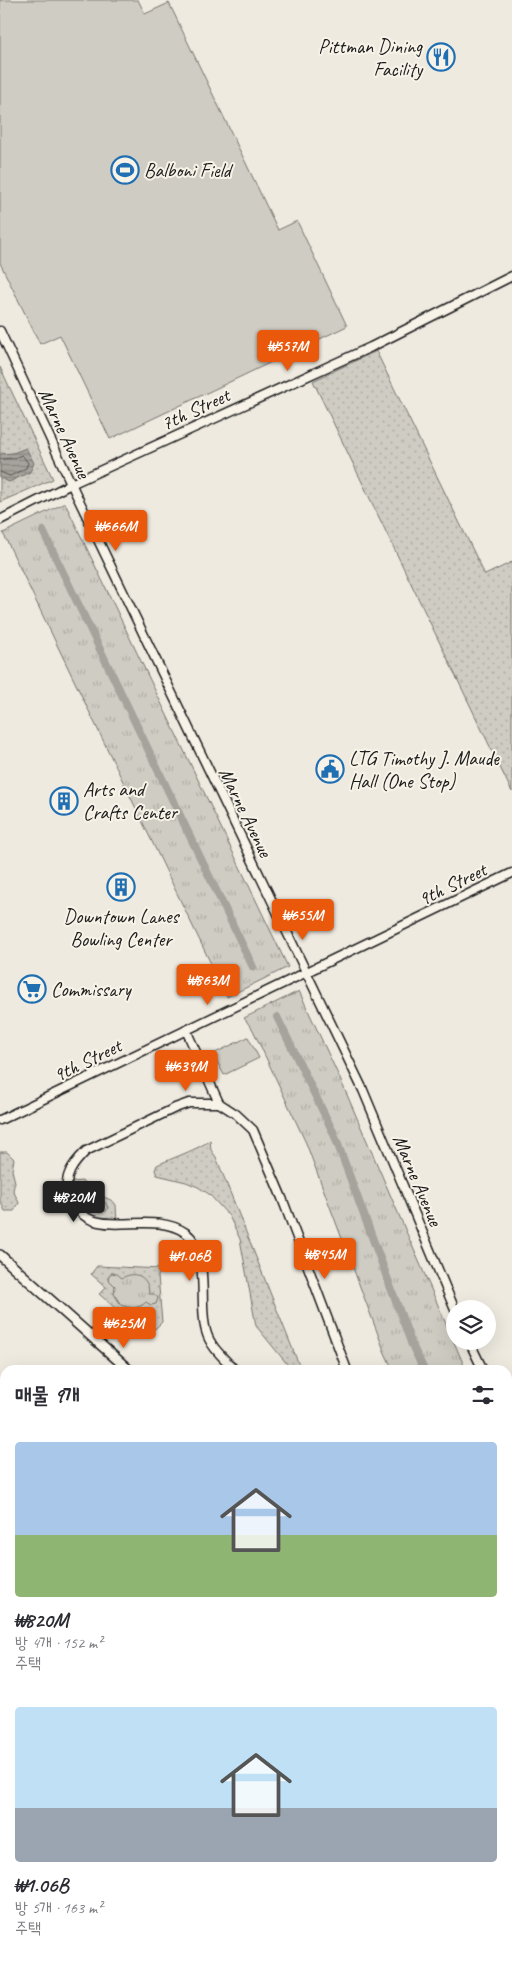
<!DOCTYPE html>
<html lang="ko">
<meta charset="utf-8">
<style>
:root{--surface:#fff;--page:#f2f2f3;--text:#2b2b33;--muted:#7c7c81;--accent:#ea580c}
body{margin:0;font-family:Caveat,"Poor Story",sans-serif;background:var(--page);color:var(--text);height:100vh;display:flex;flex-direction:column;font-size:19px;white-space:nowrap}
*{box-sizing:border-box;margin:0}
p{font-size:16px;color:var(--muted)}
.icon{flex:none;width:28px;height:28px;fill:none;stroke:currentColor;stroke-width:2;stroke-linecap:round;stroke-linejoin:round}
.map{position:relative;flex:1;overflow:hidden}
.details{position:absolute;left:0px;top:1365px;width:512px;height:600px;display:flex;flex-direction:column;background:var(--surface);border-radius:15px 15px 0 0;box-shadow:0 5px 20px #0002}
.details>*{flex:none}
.controls{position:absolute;left:446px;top:1300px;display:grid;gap:10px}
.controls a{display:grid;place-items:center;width:50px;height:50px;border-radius:50%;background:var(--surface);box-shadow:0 5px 20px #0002;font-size:25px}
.price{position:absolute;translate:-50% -42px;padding:0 11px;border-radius:5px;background:var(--accent);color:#fff;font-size:16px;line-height:32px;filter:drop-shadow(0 1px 2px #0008)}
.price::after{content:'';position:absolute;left:50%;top:30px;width:15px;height:11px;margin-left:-8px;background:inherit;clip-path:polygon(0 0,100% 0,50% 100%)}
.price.on{background:#222;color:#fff}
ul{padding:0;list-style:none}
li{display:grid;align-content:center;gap:10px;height:265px;padding:0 15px}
li span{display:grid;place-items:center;height:155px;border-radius:5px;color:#555}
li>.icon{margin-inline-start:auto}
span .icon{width:90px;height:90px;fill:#fffc;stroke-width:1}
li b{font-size:21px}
h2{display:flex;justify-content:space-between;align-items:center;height:60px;padding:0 15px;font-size:21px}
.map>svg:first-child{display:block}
</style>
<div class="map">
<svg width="512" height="1965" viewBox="0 0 512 1965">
<defs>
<pattern id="grass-dots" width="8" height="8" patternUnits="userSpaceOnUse" patternTransform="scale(1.25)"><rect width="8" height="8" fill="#cfccc3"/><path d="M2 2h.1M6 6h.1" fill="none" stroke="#b1afa7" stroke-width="1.8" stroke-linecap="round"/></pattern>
<pattern id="park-tufts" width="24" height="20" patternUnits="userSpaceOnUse" patternTransform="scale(1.25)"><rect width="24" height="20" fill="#cfccc3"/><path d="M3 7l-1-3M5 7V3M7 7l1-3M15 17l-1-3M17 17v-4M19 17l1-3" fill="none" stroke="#b1afa7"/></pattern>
<pattern id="water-rules" width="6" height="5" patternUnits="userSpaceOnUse" patternTransform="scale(1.25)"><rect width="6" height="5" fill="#a6a39d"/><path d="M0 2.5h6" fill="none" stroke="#86847f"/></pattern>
</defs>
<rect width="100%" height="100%" fill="#eeeae0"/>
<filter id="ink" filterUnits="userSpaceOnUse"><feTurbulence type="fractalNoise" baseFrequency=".02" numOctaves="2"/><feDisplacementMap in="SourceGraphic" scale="10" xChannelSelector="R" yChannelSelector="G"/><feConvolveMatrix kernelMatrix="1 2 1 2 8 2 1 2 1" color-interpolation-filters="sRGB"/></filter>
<g filter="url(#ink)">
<g fill="url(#grass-dots)" stroke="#767470">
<path d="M 376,351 L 485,575 L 512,562 L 512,792 L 313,381 Z"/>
<path d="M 0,367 L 53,479 L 0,502 Z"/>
<path d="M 210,1140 L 211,1150 L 216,1157 L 301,1370 L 292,1370 L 256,1326 L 240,1239 L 229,1216 L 209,1194 L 198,1187 L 186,1182 L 157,1175 L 155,1170 L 157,1165 C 170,1159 201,1148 210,1140 Z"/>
<path d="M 0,1152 L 7,1152 L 14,1159 L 12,1170 L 15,1182 L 13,1190 L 19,1203 L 14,1211 L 5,1211 L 0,1201 Z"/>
<path d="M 81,1181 L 91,1185 L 97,1194 L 113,1201 L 116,1205 L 117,1223 L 83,1217 L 67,1183 Z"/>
<path d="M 97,1266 L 161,1269 L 158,1276 L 162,1322 L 155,1329 L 144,1319 L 137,1327 L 99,1294 L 106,1287 L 91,1274 Z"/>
</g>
<g fill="url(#park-tufts)" stroke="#767470">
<path d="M 65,503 L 288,967 L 227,997 L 3,533 Z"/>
<path d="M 299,991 L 341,1081 L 466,1370 L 393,1370 L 385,1353 L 306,1143 L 253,1030 L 244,1018 Z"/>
<path d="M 86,1186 L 89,1188 L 91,1196 L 96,1201 L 105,1202 L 108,1208 L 106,1211 L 99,1213 L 93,1201 L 80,1198 L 78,1192 L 80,1188 Z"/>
<path d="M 112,1273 L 117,1274 L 122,1278 C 136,1270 149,1277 149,1294 L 154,1294 L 158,1298 L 156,1304 L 151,1305 L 146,1302 C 139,1309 130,1309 121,1305 L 114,1294 L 115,1286 L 108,1279 L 109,1275 Z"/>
<path d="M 512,1488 L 512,1713 L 508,1703 L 508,1490 Z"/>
</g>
<g fill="#cfccc3" stroke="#767470">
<path d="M 0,0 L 138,0 L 145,14 L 169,3 L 278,230 L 297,221 L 347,326 L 110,439 L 60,335 L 40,344 L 0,263 Z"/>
<path d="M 248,1037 L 259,1058 L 224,1075 L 213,1054 Z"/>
<path d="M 0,1418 L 5,1422 L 5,1555 L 0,1561 Z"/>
<path d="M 5,1659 L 5,1718 L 0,1720 L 0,1661 Z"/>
<path d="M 160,1960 L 188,1960 L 189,1965 L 143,1965 Z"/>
</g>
<path fill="url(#water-rules)" stroke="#6f6d69" d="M 26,448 L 34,463 L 30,472 L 9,482 L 0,478 L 0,454 L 13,453 Z"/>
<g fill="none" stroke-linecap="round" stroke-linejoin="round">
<path stroke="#535250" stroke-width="1" d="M 0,459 L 14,458 L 22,455 L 28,463 L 26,468 L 10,476 L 0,472"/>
<g stroke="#a6a39d" stroke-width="8">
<path d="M 43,531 L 253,967"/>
<path d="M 277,1017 L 334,1134 L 412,1345 L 424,1370"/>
<path d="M 508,1547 L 512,1556"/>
</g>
<g stroke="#1c1c1c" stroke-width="11">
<g id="minor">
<path d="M 0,331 L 76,494 L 363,1090 L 455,1310"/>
<path d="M 0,520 L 71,484 L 371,347 L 512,276"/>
<path d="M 186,1030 L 219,1103"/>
<path d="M 0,1120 L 512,873"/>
<path d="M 469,1341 L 483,1370"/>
<path d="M 235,1370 C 224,1358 210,1347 206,1331 C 198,1305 211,1251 186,1233 C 147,1206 88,1248 69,1194 C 62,1177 74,1163 86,1151 L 175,1108 L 189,1103 L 219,1103 L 236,1114 L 253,1130 L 282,1198 L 347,1370"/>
<path d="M 508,1424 L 512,1433"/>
<path d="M 0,1604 L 5,1603"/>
<path d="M 0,1926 L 5,1936"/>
<path d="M 15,1960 L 18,1965"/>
</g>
</g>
<g stroke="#1c1c1c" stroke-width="12">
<g id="major">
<path d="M 0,1255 L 129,1370"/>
<path d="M 508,1472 L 512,1470"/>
<path d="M 447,1960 L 449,1965"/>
</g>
</g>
<use href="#minor" stroke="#f7f3e8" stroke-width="8"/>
<use href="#major" stroke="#f7f3e8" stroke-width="9"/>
</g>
</g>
<defs>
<g id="restaurant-ring" transform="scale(1.4375)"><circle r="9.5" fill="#f7f3e8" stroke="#1f6fb2" stroke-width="1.5"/><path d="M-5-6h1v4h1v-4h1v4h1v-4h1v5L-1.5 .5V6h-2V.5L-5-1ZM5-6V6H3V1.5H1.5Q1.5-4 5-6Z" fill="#1f6fb2"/></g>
<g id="stadium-ring" transform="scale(1.4375)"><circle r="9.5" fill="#f7f3e8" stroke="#1f6fb2" stroke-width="1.5"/><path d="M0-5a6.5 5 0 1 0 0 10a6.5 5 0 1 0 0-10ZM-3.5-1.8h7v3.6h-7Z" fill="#1f6fb2"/></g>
<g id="civic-ring" transform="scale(1.4375)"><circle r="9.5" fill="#f7f3e8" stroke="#1f6fb2" stroke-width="1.5"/><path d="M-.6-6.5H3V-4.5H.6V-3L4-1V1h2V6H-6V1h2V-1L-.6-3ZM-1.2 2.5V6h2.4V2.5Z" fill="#1f6fb2"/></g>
<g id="building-ring" transform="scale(1.4375)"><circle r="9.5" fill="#f7f3e8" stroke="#1f6fb2" stroke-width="1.5"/><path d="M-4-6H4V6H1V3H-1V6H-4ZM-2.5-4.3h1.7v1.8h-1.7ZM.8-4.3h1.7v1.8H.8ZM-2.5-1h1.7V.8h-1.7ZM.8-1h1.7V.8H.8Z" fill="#1f6fb2"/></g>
<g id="supermarket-ring" transform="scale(1.4375)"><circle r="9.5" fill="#f7f3e8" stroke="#1f6fb2" stroke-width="1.5"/><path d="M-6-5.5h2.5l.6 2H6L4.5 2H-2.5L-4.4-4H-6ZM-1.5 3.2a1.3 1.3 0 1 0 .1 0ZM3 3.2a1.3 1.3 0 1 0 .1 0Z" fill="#1f6fb2"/></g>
</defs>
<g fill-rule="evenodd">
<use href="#restaurant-ring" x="441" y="57"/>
<use href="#stadium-ring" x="125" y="170"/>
<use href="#civic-ring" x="330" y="769"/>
<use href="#building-ring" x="64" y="801"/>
<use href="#building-ring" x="121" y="887"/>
<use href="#supermarket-ring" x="32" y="989"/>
</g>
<g text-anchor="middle" stroke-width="4" stroke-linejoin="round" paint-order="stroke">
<g font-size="20" fill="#1c1c1c" stroke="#f7f3e8" text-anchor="start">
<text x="422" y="53" text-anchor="end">Pittman Dining<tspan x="422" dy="23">Facility</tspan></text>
<text x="144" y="177">Balboni Field</text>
<text x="349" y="765">LTG Timothy J. Maude<tspan x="349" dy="23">Hall (One Stop)</tspan></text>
<text x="83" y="796">Arts and<tspan x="83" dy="23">Crafts Center</tspan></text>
<text x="121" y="923" text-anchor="middle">Downtown Lanes<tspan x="121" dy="23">Bowling Center</tspan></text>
<text x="51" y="996">Commissary</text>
</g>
<g font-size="20" fill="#1c1c1c" stroke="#f7f3e8">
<text transform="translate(195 409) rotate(-25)" y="7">7th Street</text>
<text transform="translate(65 433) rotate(65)" y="7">Marne Avenue</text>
<text transform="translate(246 812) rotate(64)" y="7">Marne Avenue</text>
<text transform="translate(452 884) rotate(-26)" y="7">9th Street</text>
<text transform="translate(87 1060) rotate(-26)" y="7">9th Street</text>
<text transform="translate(418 1180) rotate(67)" y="7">Marne Avenue</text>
</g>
</g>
</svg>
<div class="controls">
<a><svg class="icon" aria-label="layers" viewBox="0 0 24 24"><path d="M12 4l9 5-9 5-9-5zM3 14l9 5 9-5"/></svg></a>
</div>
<b class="price" style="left:288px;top:372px">₩557M</b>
<b class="price" style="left:116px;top:552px">₩666M</b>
<b class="price" style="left:303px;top:941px">₩655M</b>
<b class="price" style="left:208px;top:1006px">₩863M</b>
<b class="price" style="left:186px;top:1092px">₩639M</b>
<b class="price on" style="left:74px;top:1223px">₩820M</b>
<b class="price" style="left:325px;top:1280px">₩845M</b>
<b class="price" style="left:190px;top:1282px">₩1.06B</b>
<b class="price" style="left:124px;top:1349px">₩625M</b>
<section class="details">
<h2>매물 9개<svg class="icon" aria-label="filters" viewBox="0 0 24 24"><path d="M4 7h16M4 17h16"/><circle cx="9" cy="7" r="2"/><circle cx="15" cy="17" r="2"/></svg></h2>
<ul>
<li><span style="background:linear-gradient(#a9c7e8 60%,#8fb573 0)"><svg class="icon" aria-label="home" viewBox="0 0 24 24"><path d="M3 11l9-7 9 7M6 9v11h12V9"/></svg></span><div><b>₩820M</b><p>방 4개 · 152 m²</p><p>주택</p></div></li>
<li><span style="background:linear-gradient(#bfe0f5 65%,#9aa5b1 0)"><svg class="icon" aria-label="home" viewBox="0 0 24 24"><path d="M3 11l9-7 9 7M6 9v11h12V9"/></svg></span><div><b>₩1.06B</b><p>방 5개 · 163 m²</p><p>주택</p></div></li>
</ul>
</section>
</div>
